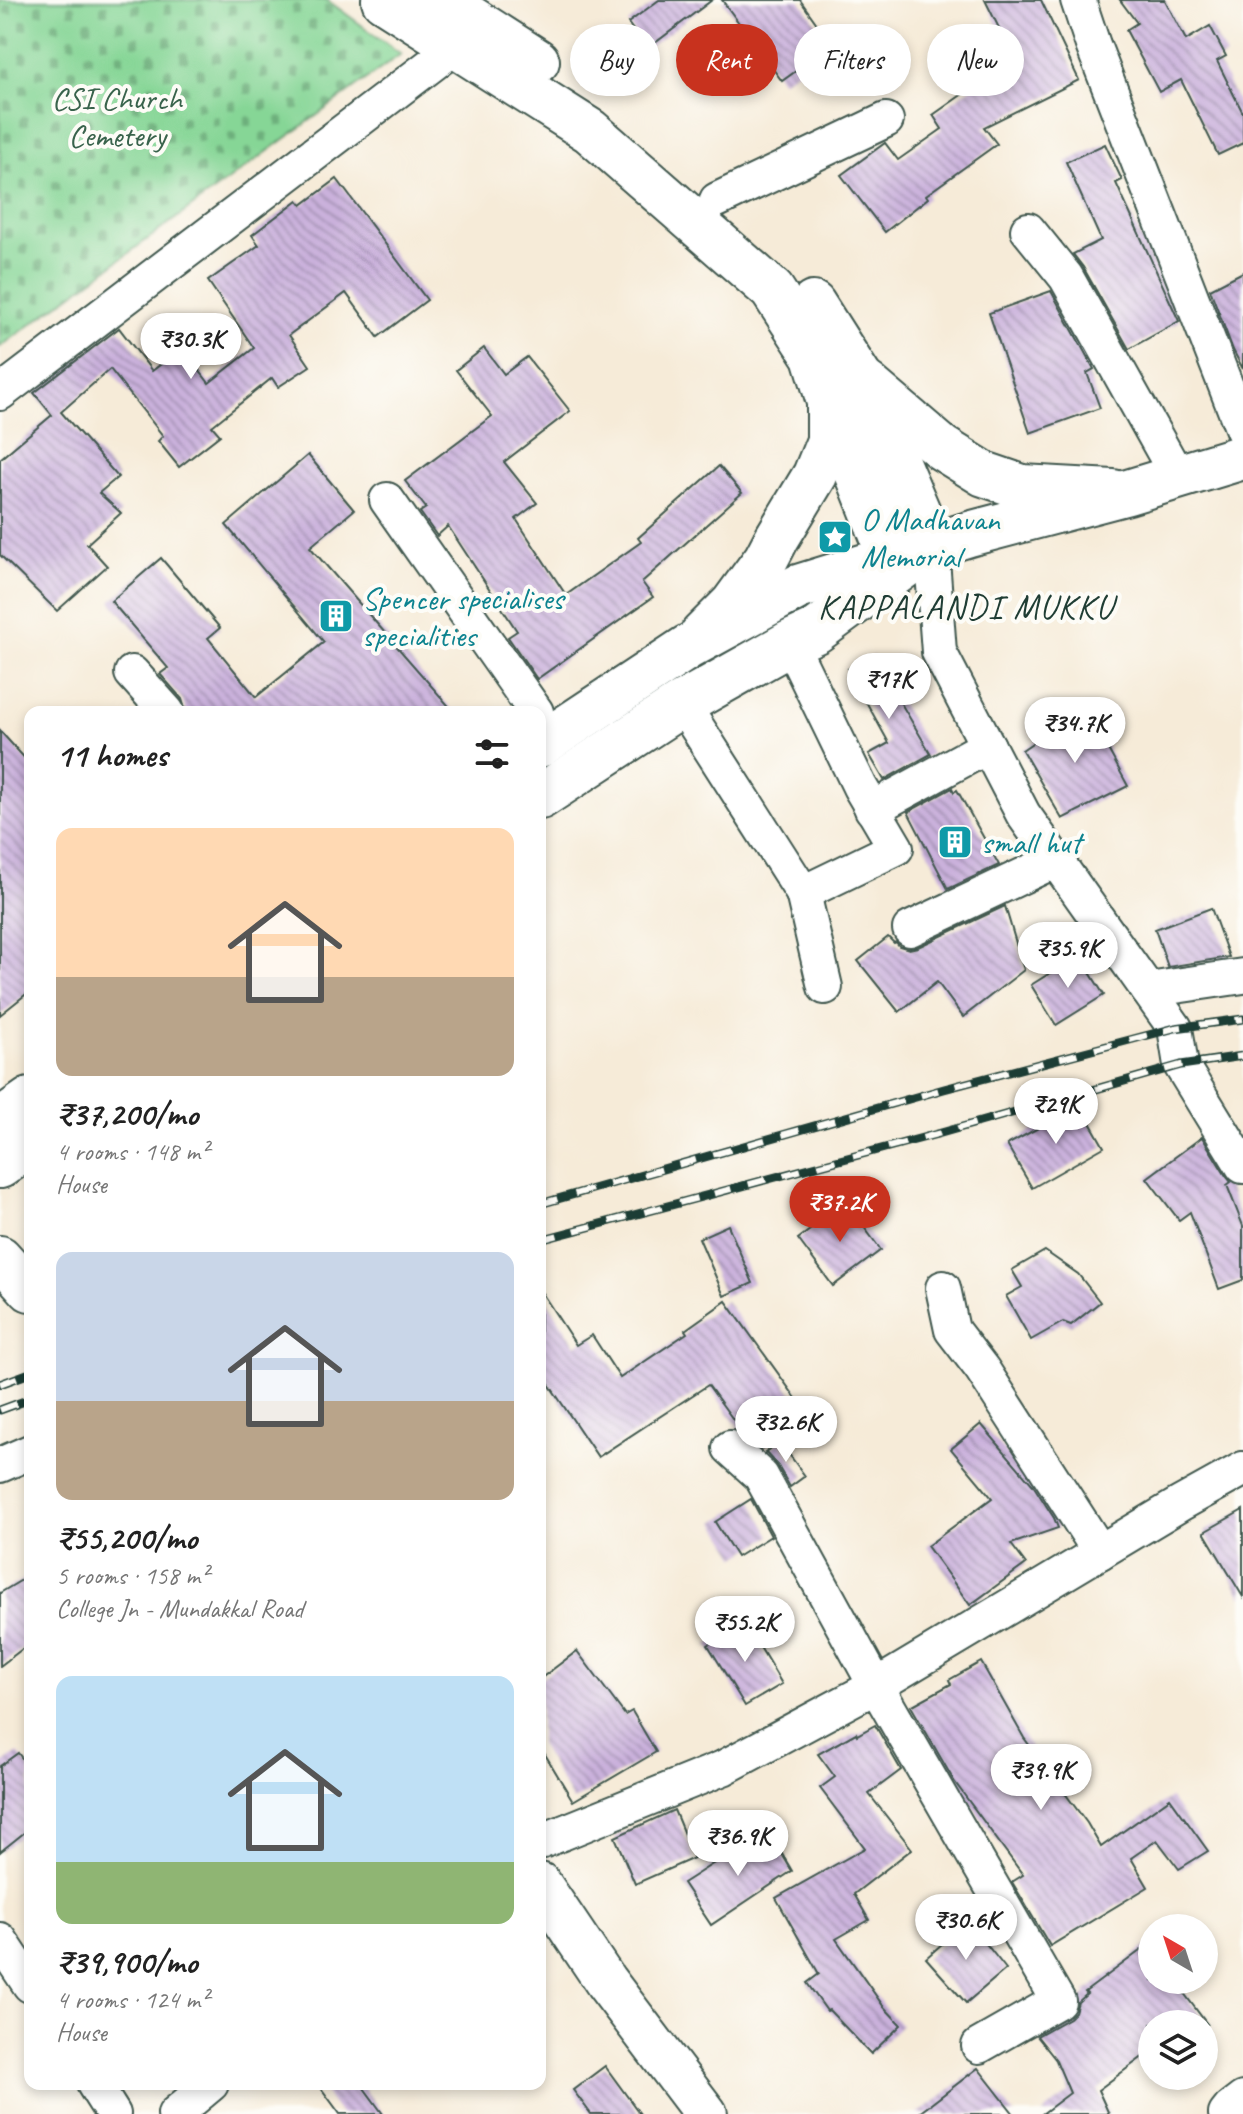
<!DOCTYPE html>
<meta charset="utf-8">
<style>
:root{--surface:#fff;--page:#f6f6f6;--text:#222;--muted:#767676;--accent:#c8321e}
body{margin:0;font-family:Caveat,sans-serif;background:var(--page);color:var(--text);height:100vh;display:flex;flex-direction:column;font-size:30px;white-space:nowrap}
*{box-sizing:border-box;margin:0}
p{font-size:26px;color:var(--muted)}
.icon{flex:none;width:44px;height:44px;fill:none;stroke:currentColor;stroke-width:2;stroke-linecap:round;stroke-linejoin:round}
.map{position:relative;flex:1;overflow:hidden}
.details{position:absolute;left:24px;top:706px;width:522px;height:1384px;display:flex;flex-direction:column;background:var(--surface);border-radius:16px;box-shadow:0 4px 12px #0003}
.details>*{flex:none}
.guide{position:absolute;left:570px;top:24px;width:552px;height:72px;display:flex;gap:16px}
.needle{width:52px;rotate:321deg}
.controls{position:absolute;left:1138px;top:1914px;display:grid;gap:16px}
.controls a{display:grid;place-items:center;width:80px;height:80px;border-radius:50%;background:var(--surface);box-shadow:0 4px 12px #0003;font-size:40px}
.price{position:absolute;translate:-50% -68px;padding:0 18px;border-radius:28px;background:#fff;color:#222;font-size:26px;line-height:52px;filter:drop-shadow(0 2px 4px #0008)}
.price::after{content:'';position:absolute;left:50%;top:48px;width:24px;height:18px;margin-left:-12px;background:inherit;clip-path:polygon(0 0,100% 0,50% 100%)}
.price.current{background:var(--accent);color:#fff}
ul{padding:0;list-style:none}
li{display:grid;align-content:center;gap:16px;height:424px;padding:0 32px}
li span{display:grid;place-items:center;height:248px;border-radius:16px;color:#555}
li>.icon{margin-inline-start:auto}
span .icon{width:144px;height:144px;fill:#fffc;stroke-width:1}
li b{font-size:34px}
h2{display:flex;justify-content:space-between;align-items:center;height:96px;padding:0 32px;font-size:34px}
.chip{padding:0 28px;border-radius:36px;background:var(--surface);box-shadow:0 4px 12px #0003;font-size:28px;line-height:72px}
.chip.current{background:var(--accent);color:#fff}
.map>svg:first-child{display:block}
</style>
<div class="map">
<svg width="1243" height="2114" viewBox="0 0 1243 2114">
<defs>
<pattern id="cemetery-stones" width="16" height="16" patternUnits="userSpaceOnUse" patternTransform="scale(2)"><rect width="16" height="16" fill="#86d696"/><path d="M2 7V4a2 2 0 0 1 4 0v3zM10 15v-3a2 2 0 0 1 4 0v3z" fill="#6daf7b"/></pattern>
<pattern id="building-back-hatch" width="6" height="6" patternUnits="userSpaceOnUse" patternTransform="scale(2)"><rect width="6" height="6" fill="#cab1dc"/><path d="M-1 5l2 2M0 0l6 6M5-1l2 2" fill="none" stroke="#a391b3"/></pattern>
</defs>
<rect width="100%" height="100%" fill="#fdfcf7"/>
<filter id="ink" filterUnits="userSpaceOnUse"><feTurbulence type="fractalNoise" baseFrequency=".0125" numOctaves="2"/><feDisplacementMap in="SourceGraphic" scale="16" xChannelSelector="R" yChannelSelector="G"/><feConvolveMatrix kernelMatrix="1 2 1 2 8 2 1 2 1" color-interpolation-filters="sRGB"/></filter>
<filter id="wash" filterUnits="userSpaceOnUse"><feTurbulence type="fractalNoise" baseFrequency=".006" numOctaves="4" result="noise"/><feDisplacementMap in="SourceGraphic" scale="32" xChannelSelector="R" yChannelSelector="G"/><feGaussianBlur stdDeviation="1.8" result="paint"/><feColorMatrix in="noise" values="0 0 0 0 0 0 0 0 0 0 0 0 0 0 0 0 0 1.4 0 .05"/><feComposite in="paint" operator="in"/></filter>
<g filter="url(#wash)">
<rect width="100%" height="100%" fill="#f6ebd8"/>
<path fill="url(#cemetery-stones)" stroke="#528a65" stroke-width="2" d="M 0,0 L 327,0 L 401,54 L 0,347 Z"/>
<g id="blocks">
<g fill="url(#building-back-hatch)">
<path d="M 659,0 L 712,0 L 647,49 L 628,23 Z"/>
<path d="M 722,0 L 800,0 L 832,45 L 782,81 Z"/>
<path d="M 985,0 L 1041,0 L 1079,80 L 984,127 L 997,144 L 926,195 L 928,198 L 885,232 L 841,175 L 885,143 L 898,160 L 942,129 L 933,115 L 1004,65 L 994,45 L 1005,40 Z"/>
<path d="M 1120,0 L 1165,0 L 1186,40 L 1210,26 L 1226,56 L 1217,61 L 1243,113 L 1243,143 L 1218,155 L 1181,80 L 1159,92 L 1126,30 L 1137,23 Z"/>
<path d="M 1105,144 L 1122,180 L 1116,183 L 1179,321 L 1129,349 L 1083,267 L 1073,254 L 1101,240 L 1066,162 Z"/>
<path d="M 337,179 L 427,300 L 378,337 L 346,293 L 289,335 L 310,366 L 278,387 L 272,378 L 212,426 L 220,435 L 179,467 L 158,441 L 163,436 L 110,369 L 61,412 L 118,477 L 99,493 L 121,513 L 87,544 L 107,566 L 57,611 L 0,555 L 0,459 L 52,415 L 34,393 L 119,328 L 152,371 L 182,348 L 209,383 L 254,348 L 208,281 L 259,245 L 252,235 L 298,200 L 302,205 Z"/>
<path d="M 1243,272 L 1243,369 L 1233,350 L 1210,289 Z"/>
<path d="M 1051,291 L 1094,369 L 1087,373 L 1100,408 L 1030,433 L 989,313 Z"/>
<path d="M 484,348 L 504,374 L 527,357 L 570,411 L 504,462 L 537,503 L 516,519 L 566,595 L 641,542 L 638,538 L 719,466 L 742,493 L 642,582 L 653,597 L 537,679 L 508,637 L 517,631 L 448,526 L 437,536 L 420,512 L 426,508 L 405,481 L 492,416 L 456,370 Z"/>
<path d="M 308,455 L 354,510 L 310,547 L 454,712 L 186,712 L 182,699 L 160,674 L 168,668 L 111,601 L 161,558 L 220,628 L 208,638 L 256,697 L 324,642 L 226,525 Z"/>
<path d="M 873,656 L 931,754 L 884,780 L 869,754 L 889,743 L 848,669 Z"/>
<path d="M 1085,707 L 1128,786 L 1062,819 L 1022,750 Z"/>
<path d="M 0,731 L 30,764 L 30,991 L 0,1015 Z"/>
<path d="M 952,788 L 954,792 L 957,790 L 999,865 L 948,889 L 908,812 Z"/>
<path d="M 1005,906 L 1024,970 L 963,1017 L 937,982 L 899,1012 L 858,961 L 888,937 L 894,943 L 896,942 L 899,946 L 909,949 L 918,947 Z"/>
<path d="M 1211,908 L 1229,957 L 1168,967 L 1155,929 Z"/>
<path d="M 1079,955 L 1104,995 L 1056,1025 L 1031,985 Z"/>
<path d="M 1080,1105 L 1104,1147 L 1032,1188 L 1007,1145 Z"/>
<path d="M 1202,1137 L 1226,1176 L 1231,1182 L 1227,1185 L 1243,1226 L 1243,1280 L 1219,1289 L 1190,1212 L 1179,1220 L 1147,1178 Z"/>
<path d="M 846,1203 L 881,1250 L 833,1286 L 798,1239 Z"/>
<path d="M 728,1225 L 753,1283 L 724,1296 L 699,1238 Z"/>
<path d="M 1045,1251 L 1078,1274 L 1100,1302 L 1071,1325 L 1063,1322 L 1031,1340 L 1006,1296 L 1022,1287 L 1012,1270 Z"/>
<path d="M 540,1290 L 576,1345 L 592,1335 L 620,1378 L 687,1333 L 685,1330 L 726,1301 L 808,1415 L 761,1449 L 743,1433 L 708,1385 L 598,1457 L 540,1371 Z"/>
<path d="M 981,1424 L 1033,1485 L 1054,1518 L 1058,1528 L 1011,1544 L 1026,1564 L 970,1605 L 927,1546 L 992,1498 L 951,1449 Z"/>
<path d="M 780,1442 L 805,1476 L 790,1487 L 778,1466 L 765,1452 Z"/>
<path d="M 751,1499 L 771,1536 L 737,1557 L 715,1522 Z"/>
<path d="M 1243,1510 L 1243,1597 L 1204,1532 Z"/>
<path d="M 30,1575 L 30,1643 L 0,1666 L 0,1593 Z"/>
<path d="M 745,1622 L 782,1684 L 745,1706 L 708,1645 Z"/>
<path d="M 577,1651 L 625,1715 L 632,1711 L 656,1752 L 573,1801 L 540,1746 L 540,1679 Z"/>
<path d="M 981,1662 L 1024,1738 L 1087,1823 L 1101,1847 L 1170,1798 L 1208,1851 L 1179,1869 L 1157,1840 L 1131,1858 L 1148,1887 L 1050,1946 L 1012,1882 L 1023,1875 L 954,1781 L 911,1706 L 951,1684 L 949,1680 Z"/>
<path d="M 875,1725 L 901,1770 L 869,1794 L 912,1849 L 854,1894 L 869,1920 L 836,1939 L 884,2007 L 901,2025 L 871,2054 L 829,2010 L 827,2011 L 807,1983 L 819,1974 L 776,1898 L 865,1848 L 820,1788 L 835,1777 L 818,1754 L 856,1733 L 857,1735 Z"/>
<path d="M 18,1753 L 30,1769 L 30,1828 L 0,1852 L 0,1766 Z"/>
<path d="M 674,1810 L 694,1858 L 635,1884 L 615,1837 Z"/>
<path d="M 769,1832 L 792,1871 L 711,1925 L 683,1883 L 733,1851 L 734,1852 Z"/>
<path d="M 968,1921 L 1006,1969 L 966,2003 L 926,1958 Z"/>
<path d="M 1152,1942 L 1152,1980 L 1174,1980 L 1207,2024 L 1152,2024 L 1152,2050 L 1098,2090 L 1109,2114 L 1042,2114 L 1070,2093 L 1056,2060 L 1037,2036 L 1069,2018 L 1075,2012 L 1078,2002 L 1087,1994 L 1085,1992 Z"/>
<path d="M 605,2066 L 640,2114 L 591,2114 L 573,2090 Z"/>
<path d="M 978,2068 L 1014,2114 L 918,2114 Z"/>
<path d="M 318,2084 L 361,2084 L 383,2114 L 340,2114 Z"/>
</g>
</g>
</g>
<g filter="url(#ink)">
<use href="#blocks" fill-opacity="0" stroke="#3f574d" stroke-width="2"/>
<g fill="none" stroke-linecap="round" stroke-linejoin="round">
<g stroke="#3f574d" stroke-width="38">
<g id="minor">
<path d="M 1078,0 L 1093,45 L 1243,430"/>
<path d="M 717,200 L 886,120"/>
<path d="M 1028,230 L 1066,277 L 1178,477"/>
<path d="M 0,393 L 456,46"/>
<path d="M 387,500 L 536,712"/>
<path d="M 931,546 L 939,652 L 1023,814 L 1175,1028 L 1181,1065 L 1243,1166"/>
<path d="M 132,673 L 167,712"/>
<path d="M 682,704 L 803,893 L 896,848 L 860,787 L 790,643"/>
<path d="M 872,809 L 988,746"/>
<path d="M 803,893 L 825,987"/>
<path d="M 910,929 L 1056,860"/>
<path d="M 1148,990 L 1243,976"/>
<path d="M 943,1288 L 952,1330 L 982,1369 L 1100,1552"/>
<path d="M 730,1448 L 761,1476 L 876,1686 L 1058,2001 L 979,2046"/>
<path d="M 0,1465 L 30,1452"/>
<path d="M 540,1842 L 723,1768 L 876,1686 L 1180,1504 L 1243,1469"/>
<path d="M 0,1940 L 30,1985"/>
<path d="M 94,2084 L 113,2114"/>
<path d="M 175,2114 L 211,2084"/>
<path d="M 1226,2114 L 1230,2109 L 1243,2099"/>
</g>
</g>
<g stroke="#3f574d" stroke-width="46">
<g id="tertiary">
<path d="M 0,1257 L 30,1290"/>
<path d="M 540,1884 L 606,1982 L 706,2114"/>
</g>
</g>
<g stroke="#3f574d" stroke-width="48">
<g id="secondary">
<path d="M 384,0 L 590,131 L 772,290 L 815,356 L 829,402 L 891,558"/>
<path d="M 442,0 L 537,61"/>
<path d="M 813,304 L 862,381 L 924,526 L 931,546"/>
<path d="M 867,384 L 942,448 L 984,474 L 1022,487 L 1113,492"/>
<path d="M 702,635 L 733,604 L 766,559 L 777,538 L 815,475 L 829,441 L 829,404"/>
</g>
</g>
<g stroke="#3f574d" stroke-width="48">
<g id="primary">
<path d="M 540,745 L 688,647 L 798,587 L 969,534 L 1128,492 L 1243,457"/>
<path d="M 540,797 L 682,704 L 790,643 L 816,631 L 903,567"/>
<path d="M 0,1121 L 30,1100"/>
<path d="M 0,1166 L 30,1145"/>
</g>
</g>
<use href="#minor" stroke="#fff" stroke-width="34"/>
<use href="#tertiary" stroke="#fff" stroke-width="42"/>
<use href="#secondary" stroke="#fff" stroke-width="44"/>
<use href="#primary" stroke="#fff" stroke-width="44"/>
<g stroke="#1f3d34" stroke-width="9">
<g id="rail">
<path d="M 540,1204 L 944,1089 L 1175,1028 L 1243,1019"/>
<path d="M 540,1240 L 941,1133 L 1181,1065 L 1243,1056"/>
<path d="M 0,1384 L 30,1373"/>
<path d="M 0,1410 L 30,1399"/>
</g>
</g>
<use href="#rail" stroke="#fdfcf7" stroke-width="6" stroke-dasharray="18" stroke-linecap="butt"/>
</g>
</g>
<defs>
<g id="sight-square" transform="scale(1.8)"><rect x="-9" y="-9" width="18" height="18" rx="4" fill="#0f9aa8" stroke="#fdfcf7"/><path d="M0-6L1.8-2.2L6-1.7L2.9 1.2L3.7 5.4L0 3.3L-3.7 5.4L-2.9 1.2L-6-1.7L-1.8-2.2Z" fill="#fff"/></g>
<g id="building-square" transform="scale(1.8)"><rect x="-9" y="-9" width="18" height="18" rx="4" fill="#0f9aa8" stroke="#fdfcf7"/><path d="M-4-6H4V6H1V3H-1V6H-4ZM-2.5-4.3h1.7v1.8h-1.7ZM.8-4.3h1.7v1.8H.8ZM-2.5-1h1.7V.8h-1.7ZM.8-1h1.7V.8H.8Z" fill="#fff"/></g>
</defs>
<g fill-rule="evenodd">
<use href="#sight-square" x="835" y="537"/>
<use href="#building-square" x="336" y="616"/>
<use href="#building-square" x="955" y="842"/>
</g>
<g text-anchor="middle" stroke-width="8" stroke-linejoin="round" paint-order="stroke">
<g font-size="32" fill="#39634c" stroke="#fdfcf7">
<text x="117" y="109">CSI Church<tspan x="117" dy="37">Cemetery</tspan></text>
</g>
<g font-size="32" fill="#0d838f" stroke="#fdfcf7" text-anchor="start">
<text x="861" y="530">O Madhavan<tspan x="861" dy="37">Memorial</tspan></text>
<text x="362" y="609">Spencer specialises<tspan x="362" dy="37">specialities</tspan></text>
<text x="981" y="853">small hut</text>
</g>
<g font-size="34" letter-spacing="2" fill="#1f3d34" stroke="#fdfcf7">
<text x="966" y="618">KAPPALANDI MUKKU</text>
</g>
</g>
</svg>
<div class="controls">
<a><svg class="needle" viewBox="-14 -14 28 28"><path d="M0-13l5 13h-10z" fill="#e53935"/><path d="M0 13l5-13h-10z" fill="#767676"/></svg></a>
<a><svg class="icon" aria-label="layers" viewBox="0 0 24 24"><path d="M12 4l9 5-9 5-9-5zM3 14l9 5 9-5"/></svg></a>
</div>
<b class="price" style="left:191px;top:381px">₹30.3K</b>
<b class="price" style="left:889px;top:721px">₹17K</b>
<b class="price" style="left:1075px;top:765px">₹34.7K</b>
<b class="price" style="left:1068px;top:990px">₹35.9K</b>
<b class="price" style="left:1056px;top:1146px">₹29K</b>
<b class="price current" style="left:840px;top:1244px">₹37.2K</b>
<b class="price" style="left:786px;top:1464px">₹32.6K</b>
<b class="price" style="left:745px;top:1664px">₹55.2K</b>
<b class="price" style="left:1041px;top:1812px">₹39.9K</b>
<b class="price" style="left:738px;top:1878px">₹36.9K</b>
<b class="price" style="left:966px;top:1962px">₹30.6K</b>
<div class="guide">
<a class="chip">Buy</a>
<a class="chip current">Rent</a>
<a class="chip">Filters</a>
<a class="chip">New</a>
</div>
<section class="details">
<h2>11 homes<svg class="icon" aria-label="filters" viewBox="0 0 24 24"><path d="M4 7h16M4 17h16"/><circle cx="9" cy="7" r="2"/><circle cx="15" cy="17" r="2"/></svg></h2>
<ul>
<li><span style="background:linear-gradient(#ffd9b3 60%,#b9a48a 0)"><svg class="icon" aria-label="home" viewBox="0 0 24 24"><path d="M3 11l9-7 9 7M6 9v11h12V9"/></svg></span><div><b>₹37,200/mo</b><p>4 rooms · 148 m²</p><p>House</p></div></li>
<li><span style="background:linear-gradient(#c9d6e8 60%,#b9a48a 0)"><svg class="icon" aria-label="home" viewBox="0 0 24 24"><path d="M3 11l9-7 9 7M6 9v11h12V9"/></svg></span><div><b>₹55,200/mo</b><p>5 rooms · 158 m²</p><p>College Jn - Mundakkal Road</p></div></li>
<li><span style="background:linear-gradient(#bfe0f5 75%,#8fb573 0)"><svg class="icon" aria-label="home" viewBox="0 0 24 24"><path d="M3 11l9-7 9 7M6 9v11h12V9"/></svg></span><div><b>₹39,900/mo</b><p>4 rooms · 124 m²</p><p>House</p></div></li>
</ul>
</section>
</div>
